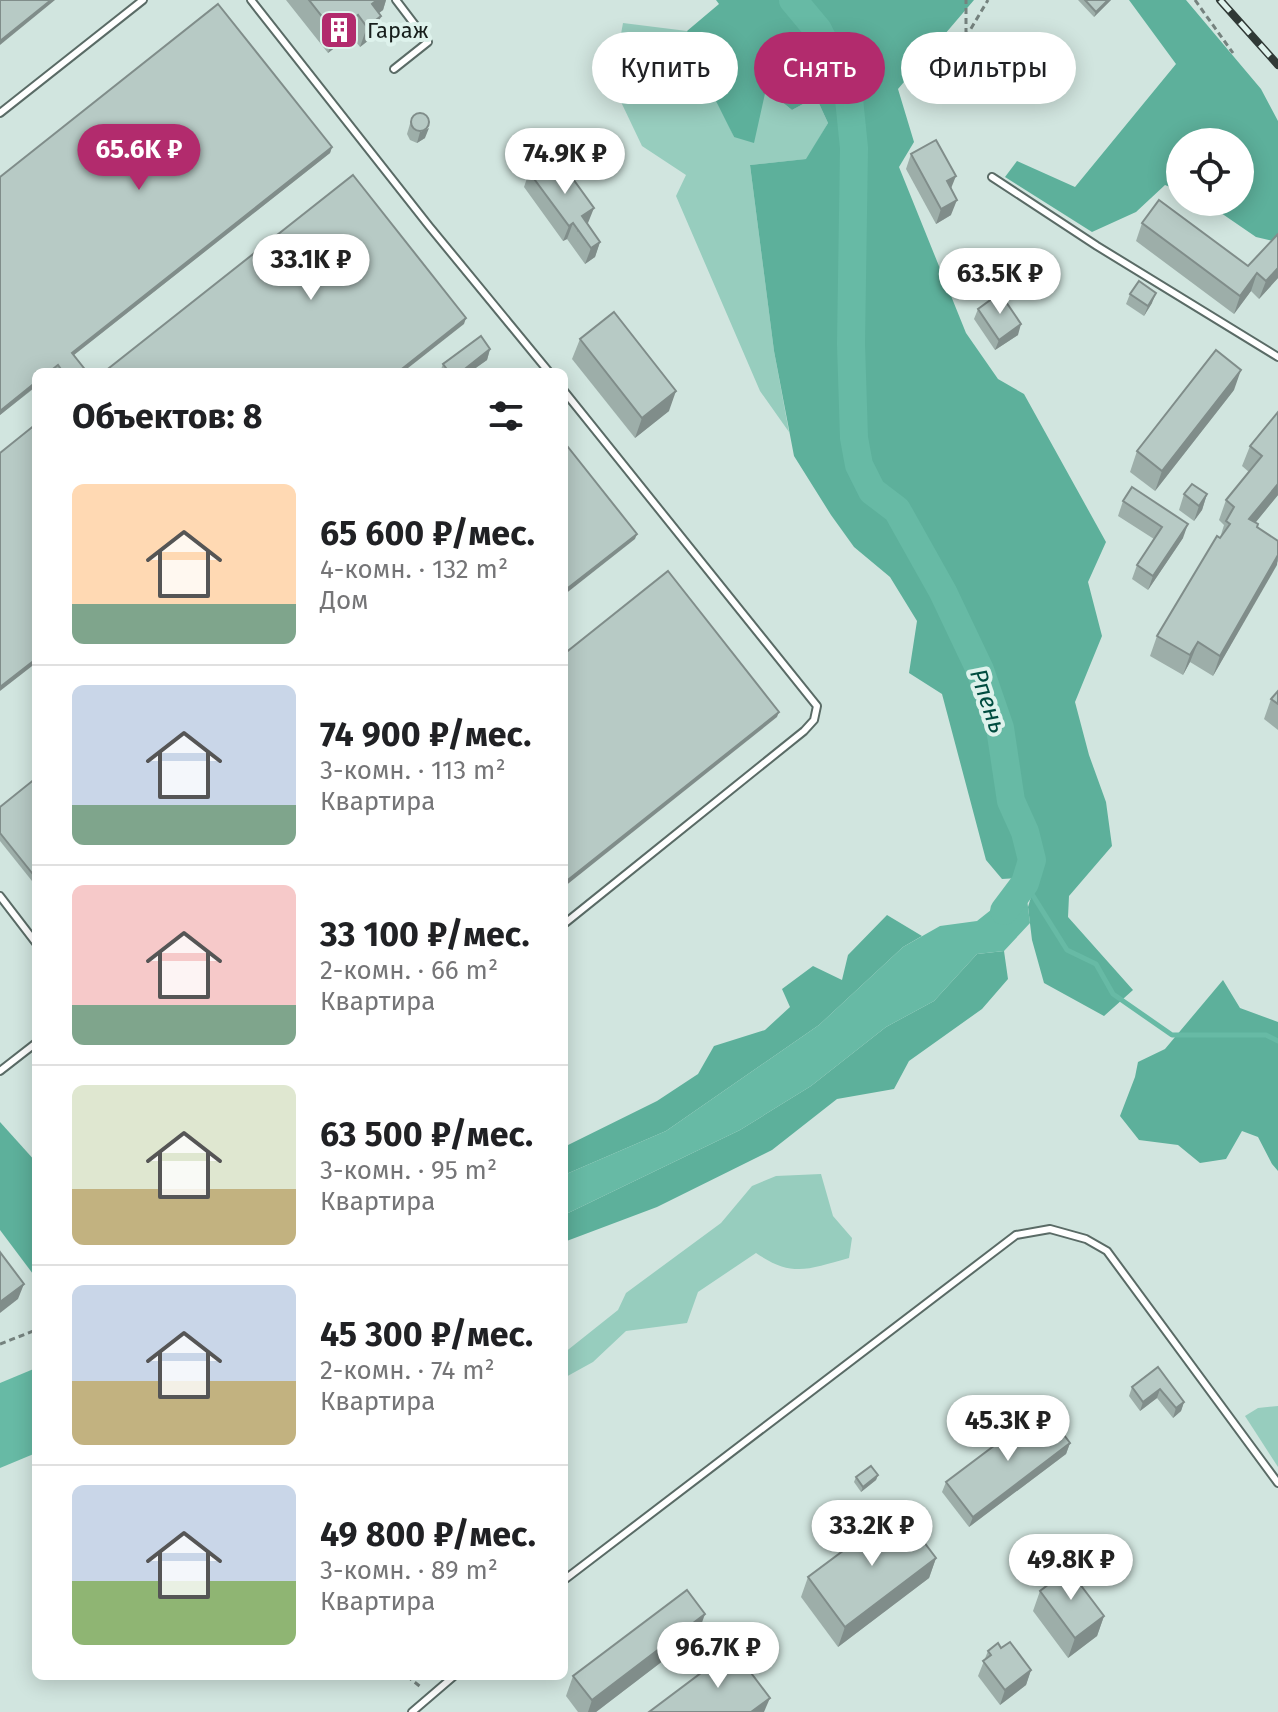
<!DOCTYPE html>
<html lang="ru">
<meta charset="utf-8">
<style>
:root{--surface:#fff;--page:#f6f6f6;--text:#202124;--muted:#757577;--line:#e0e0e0;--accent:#b22b6d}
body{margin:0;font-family:"Fira Sans",sans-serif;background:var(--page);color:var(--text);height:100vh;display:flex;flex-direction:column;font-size:30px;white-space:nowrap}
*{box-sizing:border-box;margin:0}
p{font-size:26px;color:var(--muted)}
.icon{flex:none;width:44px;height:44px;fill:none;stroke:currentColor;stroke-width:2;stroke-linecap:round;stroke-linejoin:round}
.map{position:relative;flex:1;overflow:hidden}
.details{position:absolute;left:32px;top:368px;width:536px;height:1312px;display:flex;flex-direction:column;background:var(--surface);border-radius:12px;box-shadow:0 4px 20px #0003}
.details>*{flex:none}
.guide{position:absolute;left:592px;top:32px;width:566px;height:72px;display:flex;gap:16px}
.fabs{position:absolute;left:1166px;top:128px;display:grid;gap:16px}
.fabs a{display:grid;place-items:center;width:88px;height:88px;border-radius:50%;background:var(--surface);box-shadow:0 4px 20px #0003;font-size:40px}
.price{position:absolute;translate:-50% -68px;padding:0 18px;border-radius:28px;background:#fff;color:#222;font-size:26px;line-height:52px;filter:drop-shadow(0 2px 4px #0008)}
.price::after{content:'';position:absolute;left:50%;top:48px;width:24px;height:18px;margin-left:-12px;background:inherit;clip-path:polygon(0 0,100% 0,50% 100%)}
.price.current{background:var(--accent);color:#fff}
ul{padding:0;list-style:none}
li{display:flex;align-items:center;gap:24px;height:200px;padding:0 40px}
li+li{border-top:2px solid var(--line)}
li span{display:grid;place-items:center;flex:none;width:224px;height:160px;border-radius:12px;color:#555}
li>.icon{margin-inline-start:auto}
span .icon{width:96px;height:96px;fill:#fffc;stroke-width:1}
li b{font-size:34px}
h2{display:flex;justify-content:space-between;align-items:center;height:96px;padding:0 40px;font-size:34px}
.chip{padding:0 28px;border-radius:36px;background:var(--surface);box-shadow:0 4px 20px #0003;font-size:28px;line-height:72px}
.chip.current{background:var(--accent);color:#fff}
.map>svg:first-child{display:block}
</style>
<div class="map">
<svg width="1278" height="1712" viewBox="0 0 1278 1712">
<rect width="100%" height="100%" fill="#d1e5df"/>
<g fill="#97cdbe">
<path d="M 623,23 L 687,31 L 734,137 L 766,89 L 792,110 L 816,97 L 828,123 L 807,159 L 750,165 L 774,351 L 789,432 L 760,391 L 676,196 L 686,175 L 642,146 L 612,83 Z"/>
<path d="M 821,1174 L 833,1216 L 852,1238 L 849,1258 C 808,1269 793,1278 756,1253 L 698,1292 L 687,1323 L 626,1331 L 593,1362 L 564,1378 L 564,1353 L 618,1310 L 626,1293 L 721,1223 L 752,1186 L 776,1176 Z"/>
<path d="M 1278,1406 L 1278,1467 L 1245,1416 L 1258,1408 Z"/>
</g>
<g fill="#5db09b">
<path d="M 716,0 L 974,0 L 898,89 L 914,142 L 899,167 L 966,333 L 998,379 L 1024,394 L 1106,542 L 1088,582 L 1102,636 L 1075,702 L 1089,755 L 1106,802 L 1112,846 L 1069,896 L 1068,917 L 1133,990 L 1104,1016 L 1044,983 L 1032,940 L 1028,907 L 1037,877 L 1002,879 L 986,860 L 942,694 L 909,673 L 917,621 L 890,577 L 854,547 L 831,515 L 794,456 L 774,351 L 750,165 L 806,159 L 828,123 L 816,97 L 792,110 L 766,89 L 754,143 L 734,137 L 708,85 L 687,31 L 719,4 Z"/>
<path d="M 1129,0 L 1186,0 L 1261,89 L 1278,121 L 1278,242 L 1256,237 L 1205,202 L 1240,202 L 1240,142 L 1180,142 L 1180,191 L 1165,185 L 1136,212 L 1092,232 L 1005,177 L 1017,161 L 1075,187 L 1176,64 Z"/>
<path d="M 887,915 L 922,936 L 903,947 L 819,1025 L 666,1131 L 564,1175 L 564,1147 L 657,1101 L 698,1074 L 714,1046 L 765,1030 L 790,1007 L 782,989 L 813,966 L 842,980 L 848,955 Z"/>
<path d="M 1004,951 L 1008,979 L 982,1009 L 909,1061 L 894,1089 L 837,1099 L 772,1150 L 657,1207 L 564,1242 L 564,1215 L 740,1130 L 811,1086 L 886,1027 L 934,1001 L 977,954 Z"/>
<path d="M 1223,980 L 1240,1008 L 1278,1022 L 1278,1171 L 1272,1164 L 1258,1137 L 1242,1131 L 1226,1159 L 1200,1163 L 1178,1145 L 1139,1140 L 1120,1116 L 1135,1077 L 1138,1062 L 1165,1049 Z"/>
<path d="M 0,1122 L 36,1162 L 36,1278 L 0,1230 Z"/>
</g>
<g fill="#67baa5">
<path d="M 1025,883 L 1030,923 L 1004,951 L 977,954 L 934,1001 L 886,1027 L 811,1086 L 740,1130 L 564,1215 L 564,1175 L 666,1131 L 819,1025 L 903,947 L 940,926 L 977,921 Z"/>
<path d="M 36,1368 L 36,1453 L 0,1468 L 0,1383 Z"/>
</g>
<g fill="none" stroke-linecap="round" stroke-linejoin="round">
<path stroke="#67baa5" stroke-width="5" d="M 1025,883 L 1067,950 L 1096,964 L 1113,994 L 1172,1035 L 1266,1035 L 1278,1041"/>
<path stroke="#67baa5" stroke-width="28" d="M 793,0 L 818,30 L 848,89 L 854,148 L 851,344 L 854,438 L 859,465 L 872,491 L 897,510 L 943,592 L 980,670 L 1000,728 L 1011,801 L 1025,832 L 1032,860 L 1025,883 L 1004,911"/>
<g stroke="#5a6b66" stroke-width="10">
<g id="lane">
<path d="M 251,0 L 429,226 L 549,372"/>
<path d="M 394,69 L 428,42 L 396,0"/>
<path d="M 0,113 L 143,0"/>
<path d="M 992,177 L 1097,246 L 1278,357"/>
<path d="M 564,391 L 817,706 L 814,720 L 804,731 L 564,924"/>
<path d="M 0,896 L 36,943"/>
<path d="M 0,1071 L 36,1043"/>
<path d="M 564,1580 L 1016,1235 L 1050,1229 L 1086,1239 L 1107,1251 L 1278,1483"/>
<path d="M 412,1712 L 454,1676"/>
</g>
</g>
<g stroke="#75827e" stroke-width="3" stroke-dasharray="6 4" stroke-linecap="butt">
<path d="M 1195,0 L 1233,53"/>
<path d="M 966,34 L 966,0"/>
<path d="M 920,90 L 960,47 L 988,0"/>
<path d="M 0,1344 L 36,1330"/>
<path d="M 407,1676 L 422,1688"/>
</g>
<use href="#lane" stroke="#fff" stroke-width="6"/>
<g stroke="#303936" stroke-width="8">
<path id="rail" d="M 1220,0 L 1278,65"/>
</g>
<use href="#rail" stroke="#def2ec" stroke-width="5" stroke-dasharray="15" stroke-linecap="butt"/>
</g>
<g fill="#9daea9">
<path d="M 286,0 L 386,0 L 383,10 L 379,13 L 374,36 L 360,47 L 351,35 L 328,53 Z"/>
<path d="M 1078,0 L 1111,0 L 1094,17 Z"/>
<path d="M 999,49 L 1040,60 L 1038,65 L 1022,80 L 997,54 Z"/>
<path d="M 412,117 L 425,138 L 417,143 L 410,140 L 407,134 Z"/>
<path d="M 332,147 L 330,153 L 74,355 L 87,372 L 57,372 L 56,371 L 0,415 L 0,177 Z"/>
<path d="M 911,154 L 951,190 L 951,215 L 936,224 L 906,169 Z"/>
<path d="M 529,172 L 588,223 L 588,224 L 600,242 L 595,257 L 585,264 L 567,239 L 563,241 L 524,187 Z"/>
<path d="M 1142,223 L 1248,266 L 1278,278 L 1259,299 L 1251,291 L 1234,314 L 1136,241 Z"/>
<path d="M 1130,294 L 1152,303 L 1144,316 L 1126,304 Z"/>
<path d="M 978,309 L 1018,335 L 995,350 L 974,319 Z"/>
<path d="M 580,339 L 669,411 L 635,438 L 572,359 Z"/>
<path d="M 490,349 L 487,360 L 470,372 L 440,372 L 443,364 Z"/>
<path d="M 1234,390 L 1155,491 L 1130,472 L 1137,451 Z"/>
<path d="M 1278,412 L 1278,495 L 1255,523 L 1257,527 L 1278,541 L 1278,561 L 1213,676 L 1190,662 L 1183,675 L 1150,656 L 1157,636 L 1220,538 L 1224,525 L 1219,520 L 1226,500 L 1249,472 L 1242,466 L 1250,446 Z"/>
<path d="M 1184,494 L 1207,494 L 1202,510 L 1194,521 L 1179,510 Z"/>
<path d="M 1123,501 L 1183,538 L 1148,590 L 1132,579 L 1137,565 L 1154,539 L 1118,516 Z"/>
<path d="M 1278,691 L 1278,730 L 1264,719 L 1271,699 Z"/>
<path d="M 36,778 L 36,886 L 0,841 L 0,807 Z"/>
<path d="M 1158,1367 L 1184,1402 L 1181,1411 L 1173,1418 L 1157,1398 L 1140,1411 L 1129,1396 L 1132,1387 Z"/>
<path d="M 1070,1443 L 1066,1454 L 969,1527 L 942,1492 L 946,1482 Z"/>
<path d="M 878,1475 L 876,1480 L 861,1492 L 854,1482 L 856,1477 Z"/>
<path d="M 936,1558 L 929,1578 L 838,1647 L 801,1597 L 808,1577 Z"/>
<path d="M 1054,1571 L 1104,1616 L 1097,1636 L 1068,1658 L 1033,1611 L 1040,1591 L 1049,1584 Z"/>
<path d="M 698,1634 L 596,1712 L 578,1712 L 566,1696 L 573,1676 Z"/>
<path d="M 1001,1648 L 1031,1670 L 1026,1685 L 1000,1705 L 978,1676 L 988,1651 Z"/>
</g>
<g fill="#808d8a">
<path d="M 51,0 L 55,0 L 0,45 L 0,41 Z"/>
<path d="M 377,0 L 386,0 L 383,10 L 364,24 L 372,4 Z"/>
<path d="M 1108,0 L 1111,0 L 1094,17 L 1096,12 Z"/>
<path d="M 358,15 L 351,35 L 328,53 L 335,33 Z"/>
<path d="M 381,16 L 374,36 L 360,47 L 367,27 Z"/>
<path d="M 1040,60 L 1038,65 L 1022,80 L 1024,75 Z"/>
<path d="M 429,128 L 425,138 L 417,143 L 420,132 Z"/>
<path d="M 332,147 L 330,153 L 70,358 L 72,353 Z"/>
<path d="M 956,176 L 950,191 L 947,181 Z"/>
<path d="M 957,200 L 951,215 L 936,224 L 941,209 Z"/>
<path d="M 594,208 L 588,223 L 577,232 L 582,216 Z"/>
<path d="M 573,223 L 567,239 L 563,241 L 569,226 Z"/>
<path d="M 600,242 L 595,257 L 585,264 L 591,248 Z"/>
<path d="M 1278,268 L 1278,278 L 1259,299 L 1266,281 Z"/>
<path d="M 1257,273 L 1251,291 L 1234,314 L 1240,296 Z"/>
<path d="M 1156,293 L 1152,303 L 1144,316 L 1148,306 Z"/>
<path d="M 466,318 L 464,324 L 403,372 L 398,372 Z"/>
<path d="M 1021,324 L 1018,335 L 995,350 L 999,340 Z"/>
<path d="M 490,349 L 487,360 L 470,372 L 461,372 Z"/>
<path d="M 1241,370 L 1234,390 L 1155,491 L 1162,471 Z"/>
<path d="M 36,382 L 36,386 L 0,415 L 0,411 Z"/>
<path d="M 676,391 L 669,411 L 635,438 L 642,418 Z"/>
<path d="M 1278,484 L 1278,495 L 1242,539 L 1249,519 Z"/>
<path d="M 1207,494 L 1202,510 L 1194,521 L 1199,506 Z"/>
<path d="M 1188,524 L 1183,538 L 1148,590 L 1153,576 Z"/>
<path d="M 637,534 L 635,539 L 564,595 L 564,591 Z"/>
<path d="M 1278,555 L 1277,565 L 1213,676 L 1220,656 Z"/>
<path d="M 1198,642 L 1190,662 L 1183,675 L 1190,655 Z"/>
<path d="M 36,659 L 36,663 L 0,691 L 0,687 Z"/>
<path d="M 779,712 L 777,717 L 564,887 L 564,883 Z"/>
<path d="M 24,1284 L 18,1299 L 0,1313 L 0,1302 Z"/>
<path d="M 1160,1389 L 1157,1398 L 1140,1411 L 1143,1402 Z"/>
<path d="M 1184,1402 L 1181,1411 L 1173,1418 L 1176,1408 Z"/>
<path d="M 1070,1443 L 1066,1454 L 969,1527 L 973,1517 Z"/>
<path d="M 878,1475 L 876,1480 L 861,1492 L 863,1487 Z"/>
<path d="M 936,1558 L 929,1578 L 838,1647 L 845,1627 Z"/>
<path d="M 705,1614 L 698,1634 L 596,1712 L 588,1712 L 592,1700 Z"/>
<path d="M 1104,1616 L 1097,1636 L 1068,1658 L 1075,1638 Z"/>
<path d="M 1031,1670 L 1026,1685 L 1000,1705 L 1005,1690 Z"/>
<path d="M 770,1698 L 764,1712 L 751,1712 Z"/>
</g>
<g fill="#b7cac5" stroke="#808d8a" stroke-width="2">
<path d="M 0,0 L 51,0 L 0,41 Z"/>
<path d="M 309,0 L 377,0 L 372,4 L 381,16 L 367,27 L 358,15 L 335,33 Z"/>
<path d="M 1085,0 L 1108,0 L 1096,12 Z"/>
<path d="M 218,4 L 332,147 L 72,353 L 87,372 L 63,372 L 58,365 L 49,372 L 36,372 L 36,382 L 0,411 L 0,177 Z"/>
<path d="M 1016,34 L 1040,60 L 1024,75 L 999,49 Z"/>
<circle cx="420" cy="122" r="9"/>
<path d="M 936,140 L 956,176 L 947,181 L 957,200 L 941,209 L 911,154 Z"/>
<path d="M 555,154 L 594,208 L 582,216 L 600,242 L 591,248 L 573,223 L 569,226 L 529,172 Z"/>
<path d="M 353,175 L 466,318 L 398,372 L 104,372 Z"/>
<path d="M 1159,200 L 1248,266 L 1278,234 L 1278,268 L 1266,281 L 1257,273 L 1240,296 L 1142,223 Z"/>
<path d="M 1139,281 L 1156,293 L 1148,306 L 1130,294 Z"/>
<path d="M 1000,293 L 1021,324 L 999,340 L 978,309 Z"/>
<path d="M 614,312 L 676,391 L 642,418 L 580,339 Z"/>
<path d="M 481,336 L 490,349 L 461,372 L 449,372 L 443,364 Z"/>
<path d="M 1216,350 L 1241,370 L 1162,471 L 1137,451 Z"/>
<path d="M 1278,412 L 1278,484 L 1249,519 L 1258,524 L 1257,527 L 1278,541 L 1278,555 L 1220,656 L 1198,642 L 1190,655 L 1157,636 L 1217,536 L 1220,538 L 1230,524 L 1226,521 L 1234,507 L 1226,500 L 1262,456 L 1250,446 Z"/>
<path d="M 36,424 L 36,659 L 0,687 L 0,453 Z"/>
<path d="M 564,442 L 637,534 L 564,591 Z"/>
<path d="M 1192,484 L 1207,494 L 1199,506 L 1184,494 Z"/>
<path d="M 1132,487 L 1188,524 L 1153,576 L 1137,565 L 1162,527 L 1123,501 Z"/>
<path d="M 668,571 L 779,712 L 564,883 L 564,654 Z"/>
<path d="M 1278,691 L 1278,704 L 1271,699 Z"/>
<path d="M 36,778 L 36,878 L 0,833 L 0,807 Z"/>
<path d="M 0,1252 L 24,1284 L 0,1302 Z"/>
<path d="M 1158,1367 L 1184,1402 L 1176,1408 L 1160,1389 L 1143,1402 L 1132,1387 Z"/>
<path d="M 1044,1408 L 1070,1443 L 973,1517 L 946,1482 Z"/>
<path d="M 871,1466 L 878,1475 L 863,1487 L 856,1477 Z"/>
<path d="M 899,1509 L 936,1558 L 845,1627 L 808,1577 Z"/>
<path d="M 1064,1563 L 1104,1616 L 1075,1638 L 1040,1591 L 1058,1577 L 1054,1571 Z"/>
<path d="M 687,1590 L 705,1614 L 592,1700 L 573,1676 Z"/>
<path d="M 1010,1642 L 1031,1670 L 1005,1690 L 983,1661 L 991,1655 L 988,1651 L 998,1643 L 1001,1648 Z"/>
<path d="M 733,1649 L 770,1698 L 751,1712 L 649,1712 Z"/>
</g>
<defs>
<g id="building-square" transform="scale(2)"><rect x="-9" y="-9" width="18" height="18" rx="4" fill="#b22b6d" stroke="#def2ec"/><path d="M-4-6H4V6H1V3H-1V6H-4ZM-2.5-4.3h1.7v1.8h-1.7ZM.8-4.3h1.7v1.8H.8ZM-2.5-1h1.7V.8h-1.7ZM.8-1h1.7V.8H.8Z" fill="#fff"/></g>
</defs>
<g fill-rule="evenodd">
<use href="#building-square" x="339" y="30"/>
</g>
<g text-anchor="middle" stroke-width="8" stroke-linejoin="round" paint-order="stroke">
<g font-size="22" fill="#171e1c" stroke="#def2ec" text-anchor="start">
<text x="367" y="38">Гараж</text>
</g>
<g font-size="24" font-style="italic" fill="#004c3f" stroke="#def2ec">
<text transform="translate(988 701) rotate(71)" y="8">Рпень</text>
</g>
</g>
</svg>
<div class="fabs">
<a><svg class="icon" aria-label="locate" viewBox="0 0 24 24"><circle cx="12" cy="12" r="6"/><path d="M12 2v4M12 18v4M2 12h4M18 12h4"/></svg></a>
</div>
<b class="price current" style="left:139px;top:192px">65.6K ₽</b>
<b class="price" style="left:565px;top:196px">74.9K ₽</b>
<b class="price" style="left:311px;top:302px">33.1K ₽</b>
<b class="price" style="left:1000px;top:316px">63.5K ₽</b>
<b class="price" style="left:1008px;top:1463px">45.3K ₽</b>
<b class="price" style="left:872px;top:1568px">33.2K ₽</b>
<b class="price" style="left:1071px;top:1602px">49.8K ₽</b>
<b class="price" style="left:718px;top:1690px">96.7K ₽</b>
<div class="guide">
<a class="chip">Купить</a>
<a class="chip current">Снять</a>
<a class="chip">Фильтры</a>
</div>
<section class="details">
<h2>Объектов: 8<svg class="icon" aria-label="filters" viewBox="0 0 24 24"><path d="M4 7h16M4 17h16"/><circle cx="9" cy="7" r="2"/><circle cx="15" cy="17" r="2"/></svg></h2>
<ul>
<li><span style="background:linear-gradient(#ffd9b3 75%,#7fa58c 0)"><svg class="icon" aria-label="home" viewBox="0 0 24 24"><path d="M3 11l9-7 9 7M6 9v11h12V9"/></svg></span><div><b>65 600 ₽/мес.</b><p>4-комн. · 132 m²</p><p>Дом</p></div></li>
<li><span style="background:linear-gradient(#c9d6e8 75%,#7fa58c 0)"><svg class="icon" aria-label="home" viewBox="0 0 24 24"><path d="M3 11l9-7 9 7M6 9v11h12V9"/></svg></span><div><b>74 900 ₽/мес.</b><p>3-комн. · 113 m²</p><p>Квартира</p></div></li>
<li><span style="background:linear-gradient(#f6c9c9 75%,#7fa58c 0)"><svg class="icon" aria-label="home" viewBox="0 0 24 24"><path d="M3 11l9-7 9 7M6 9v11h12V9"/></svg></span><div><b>33 100 ₽/мес.</b><p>2-комн. · 66 m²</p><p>Квартира</p></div></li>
<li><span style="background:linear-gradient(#dfe7d0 65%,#c2b280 0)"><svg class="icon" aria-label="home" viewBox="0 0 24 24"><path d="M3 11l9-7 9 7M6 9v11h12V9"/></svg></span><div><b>63 500 ₽/мес.</b><p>3-комн. · 95 m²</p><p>Квартира</p></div></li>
<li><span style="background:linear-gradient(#c9d6e8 60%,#c2b280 0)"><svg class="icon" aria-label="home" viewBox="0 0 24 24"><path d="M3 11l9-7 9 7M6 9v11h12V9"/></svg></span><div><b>45 300 ₽/мес.</b><p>2-комн. · 74 m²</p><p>Квартира</p></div></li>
<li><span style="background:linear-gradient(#c9d6e8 60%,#8fb573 0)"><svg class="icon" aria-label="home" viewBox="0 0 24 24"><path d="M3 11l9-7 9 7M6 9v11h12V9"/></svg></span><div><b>49 800 ₽/мес.</b><p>3-комн. · 89 m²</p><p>Квартира</p></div></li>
</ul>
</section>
</div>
